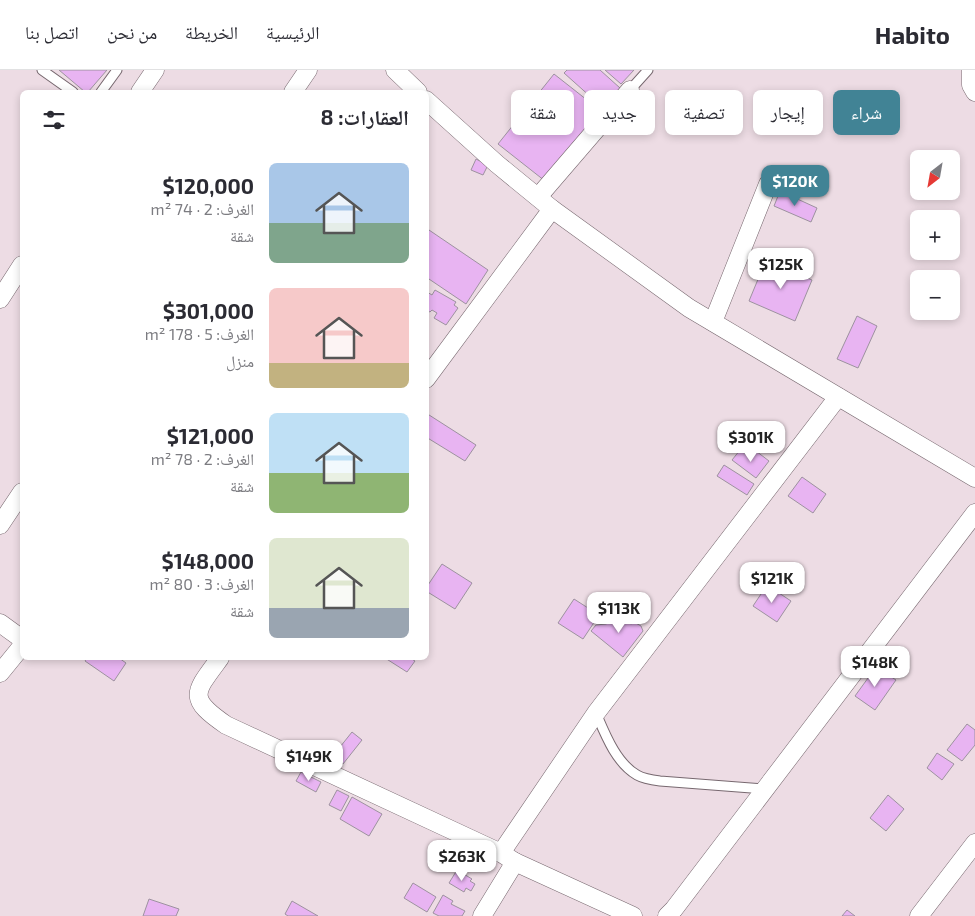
<!DOCTYPE html>
<html lang="ar">
<meta charset="utf-8">
<style>
:root{--surface:#fff;--page:#f7f7f7;--text:#2b2b33;--muted:#7c7c81;--line:#e1e1e2;--accent:#418395}
body{margin:0;font-family:"Exo 2","Noto Naskh Arabic",sans-serif;background:var(--page);color:var(--text);direction:rtl;height:100vh;display:flex;flex-direction:column;font-size:19px;white-space:nowrap}
*{box-sizing:border-box;margin:0}
p{font-size:16px;color:var(--muted)}
.icon{flex:none;width:28px;height:28px;fill:none;stroke:currentColor;stroke-width:2;stroke-linecap:round;stroke-linejoin:round}
.map{position:relative;flex:1;overflow:hidden;direction:ltr}
.panel{position:absolute;left:20px;top:20px;width:409px;height:570px;display:flex;flex-direction:column;background:var(--surface);border-radius:8px;box-shadow:0 2px 8px #0003;direction:rtl}
.panel>*{flex:none}
.banner{position:absolute;left:444px;top:20px;width:456px;height:45px;direction:rtl;display:flex;gap:10px}
.needle{width:32px;rotate:211deg}
.buttons{position:absolute;left:910px;top:80px;display:grid;gap:10px}
.buttons a{display:grid;place-items:center;width:50px;height:50px;border-radius:8px;background:var(--surface);box-shadow:0 2px 8px #0003;font-size:25px}
.price{position:absolute;translate:-50% -42px;padding:0 11px;border-radius:10px;background:#fff;color:#222;font-size:16px;line-height:32px;filter:drop-shadow(0 1px 2px #0008)}
.price::after{content:'';position:absolute;left:50%;top:30px;width:15px;height:11px;margin-left:-8px;background:inherit;clip-path:polygon(0 0,100% 0,50% 100%)}
.price.current{background:var(--accent);color:#fff}
ul{padding:0;list-style:none}
li{display:flex;align-items:center;gap:15px;height:125px;padding:0 20px}
li span{display:grid;place-items:center;flex:none;width:140px;height:100px;border-radius:8px;color:#555}
li>.icon{margin-inline-start:auto}
span .icon{width:60px;height:60px;fill:#fffc;stroke-width:1}
li b{font-size:21px}
h2{display:flex;justify-content:space-between;align-items:center;height:60px;padding:0 20px;font-size:21px}
.pill{padding:0 18px;border-radius:8px;background:var(--surface);box-shadow:0 2px 8px #0003;font-size:18px;line-height:45px}
.pill.current{background:var(--accent);color:#fff}
header{display:flex;align-items:center;gap:30px;box-sizing:border-box;height:70px;padding:0 25px;background:var(--surface);border-bottom:1px solid var(--line)}
header strong{font-size:24px}
nav{display:flex;gap:28px;margin-inline-start:auto;font-size:18px}
.map>svg:first-child{display:block}
</style>
<header>
<strong>Habito</strong>
<nav><a>الرئيسية</a><a>الخريطة</a><a>من نحن</a><a>اتصل بنا</a></nav>
</header>
<div class="map">
<svg width="975" height="846" viewBox="0 0 975 846">
<rect width="100%" height="100%" fill="#eddce4"/>
<g fill="#e8b4f2" stroke="#9d929f">
<path d="M 59,0 L 107,0 L 88,22 L 85,22 Z"/>
<path d="M 567,0 L 600,0 L 620,18 L 602,37 L 564,3 Z"/>
<path d="M 605,0 L 634,0 L 621,14 Z"/>
<path d="M 554,4 L 601,41 L 545,111 L 498,74 Z"/>
<path d="M 476,89 L 488,95 L 483,105 L 471,100 Z"/>
<path d="M 780,121 L 817,138 L 811,152 L 774,136 Z"/>
<path d="M 429,160 L 488,200 L 466,234 L 426,207 L 426,165 Z"/>
<path d="M 766,190 L 812,210 L 795,251 L 749,231 Z"/>
<path d="M 435,220 L 456,232 L 454,235 L 458,238 L 446,255 L 434,248 L 437,243 L 432,240 L 430,242 L 426,240 L 426,224 L 427,222 L 432,225 Z"/>
<path d="M 857,246 L 877,256 L 858,298 L 837,289 Z"/>
<path d="M 426,343 L 476,375 L 465,391 L 426,367 Z"/>
<path d="M 740,380 L 751,388 L 756,381 L 769,391 L 756,408 L 732,390 Z"/>
<path d="M 724,395 L 754,414 L 747,425 L 717,406 Z"/>
<path d="M 802,407 L 826,424 L 813,443 L 788,426 Z"/>
<path d="M 442,494 L 472,513 L 455,539 L 426,521 L 426,518 Z"/>
<path d="M 767,515 L 791,531 L 777,552 L 753,536 Z"/>
<path d="M 574,529 L 599,545 L 583,569 L 558,553 Z"/>
<path d="M 617,548 L 623,548 L 631,554 L 634,552 L 641,556 L 643,561 L 623,587 L 591,561 L 596,555 L 606,554 Z"/>
<path d="M 87,588 L 119,588 L 126,593 L 114,611 L 85,591 Z"/>
<path d="M 385,588 L 410,588 L 415,591 L 407,602 Z"/>
<path d="M 876,597 L 896,610 L 875,640 L 855,626 Z"/>
<path d="M 967,654 L 975,660 L 975,675 L 962,691 L 947,680 Z"/>
<path d="M 352,662 L 362,670 L 343,694 L 329,683 L 336,674 L 340,677 Z"/>
<path d="M 937,683 L 954,694 L 942,710 L 927,698 Z"/>
<path d="M 301,702 L 321,712 L 316,722 L 296,711 Z"/>
<path d="M 337,720 L 349,726 L 341,741 L 329,735 Z"/>
<path d="M 888,725 L 904,739 L 886,761 L 870,748 Z"/>
<path d="M 352,727 L 382,744 L 369,766 L 340,749 Z"/>
<path d="M 457,800 L 472,809 L 470,811 L 475,814 L 471,821 L 466,818 L 464,822 L 449,813 Z"/>
<path d="M 413,813 L 436,827 L 427,842 L 404,828 Z"/>
<path d="M 443,825 L 453,831 L 451,834 L 465,841 L 462,846 L 439,846 L 433,843 Z"/>
<path d="M 149,829 L 179,839 L 176,846 L 143,846 Z"/>
<path d="M 292,831 L 318,846 L 288,846 L 285,844 Z"/>
<path d="M 847,840 L 855,846 L 842,846 Z"/>
</g>
<g fill="none" stroke-linecap="round" stroke-linejoin="round">
<g stroke="#77686f" stroke-width="11">
<g id="lane">
<path d="M 42,0 L 73,22"/>
<path d="M 630,20 L 648,0"/>
<path d="M 101,22 L 117,0"/>
<path d="M 596,643 C 605,664 616,693 637,705 C 644,709 652,710 660,711 L 765,719"/>
</g>
</g>
<g stroke="#77686f" stroke-width="19">
<g id="street">
<path d="M 395,0 L 418,22"/>
<path d="M 971,0 L 971,15 L 975,22"/>
<path d="M 140,22 L 155,0"/>
<path d="M 293,22 L 308,0"/>
<path d="M 426,30 L 497,94 L 552,139 L 689,238 L 975,408"/>
<path d="M 538,127 L 630,20"/>
<path d="M 0,229 L 22,195"/>
<path d="M 713,252 L 768,114"/>
<path d="M 426,309 L 552,139"/>
<path d="M 0,455 L 22,422"/>
<path d="M 0,553 L 22,569"/>
<path d="M 220,588 C 194,623 187,628 226,655 L 501,783 L 515,792 L 633,846"/>
<path d="M 0,603 L 22,576"/>
<path d="M 501,783 L 596,643 L 838,327"/>
<path d="M 482,846 L 515,792"/>
<path d="M 667,846 L 674,839 L 975,443"/>
<path d="M 919,846 L 975,773"/>
</g>
</g>
<use href="#lane" stroke="#fff" stroke-width="9"/>
<use href="#street" stroke="#fff" stroke-width="18"/>
</g>
</svg>
<div class="buttons">
<a><svg class="needle" viewBox="-14 -14 28 28"><path d="M0-13l5 13h-10z" fill="#e53935"/><path d="M0 13l5-13h-10z" fill="#7c7c81"/></svg></a>
<a>+</a>
<a>−</a>
</div>
<b class="price current" style="left:795px;top:137px">$120K</b>
<b class="price" style="left:781px;top:220px">$125K</b>
<b class="price" style="left:751px;top:393px">$301K</b>
<b class="price" style="left:772px;top:534px">$121K</b>
<b class="price" style="left:619px;top:564px">$113K</b>
<b class="price" style="left:875px;top:618px">$148K</b>
<b class="price" style="left:309px;top:712px">$149K</b>
<b class="price" style="left:462px;top:812px">$263K</b>
<div class="banner">
<a class="pill current">شراء</a>
<a class="pill">إيجار</a>
<a class="pill">تصفية</a>
<a class="pill">جديد</a>
<a class="pill">شقة</a>
</div>
<section class="panel">
<h2>العقارات: 8<svg class="icon" aria-label="filters" viewBox="0 0 24 24"><path d="M4 7h16M4 17h16"/><circle cx="9" cy="7" r="2"/><circle cx="15" cy="17" r="2"/></svg></h2>
<ul>
<li><span style="background:linear-gradient(#a9c7e8 60%,#7fa58c 0)"><svg class="icon" aria-label="home" viewBox="0 0 24 24"><path d="M3 11l9-7 9 7M6 9v11h12V9"/></svg></span><div><b>$120,000</b><p>الغرف: 2 · 74 m²</p><p>شقة</p></div></li>
<li><span style="background:linear-gradient(#f6c9c9 75%,#c2b280 0)"><svg class="icon" aria-label="home" viewBox="0 0 24 24"><path d="M3 11l9-7 9 7M6 9v11h12V9"/></svg></span><div><b>$301,000</b><p>الغرف: 5 · 178 m²</p><p>منزل</p></div></li>
<li><span style="background:linear-gradient(#bfe0f5 60%,#8fb573 0)"><svg class="icon" aria-label="home" viewBox="0 0 24 24"><path d="M3 11l9-7 9 7M6 9v11h12V9"/></svg></span><div><b>$121,000</b><p>الغرف: 2 · 78 m²</p><p>شقة</p></div></li>
<li><span style="background:linear-gradient(#dfe7d0 70%,#9aa5b1 0)"><svg class="icon" aria-label="home" viewBox="0 0 24 24"><path d="M3 11l9-7 9 7M6 9v11h12V9"/></svg></span><div><b>$148,000</b><p>الغرف: 3 · 80 m²</p><p>شقة</p></div></li>
</ul>
</section>
</div>
